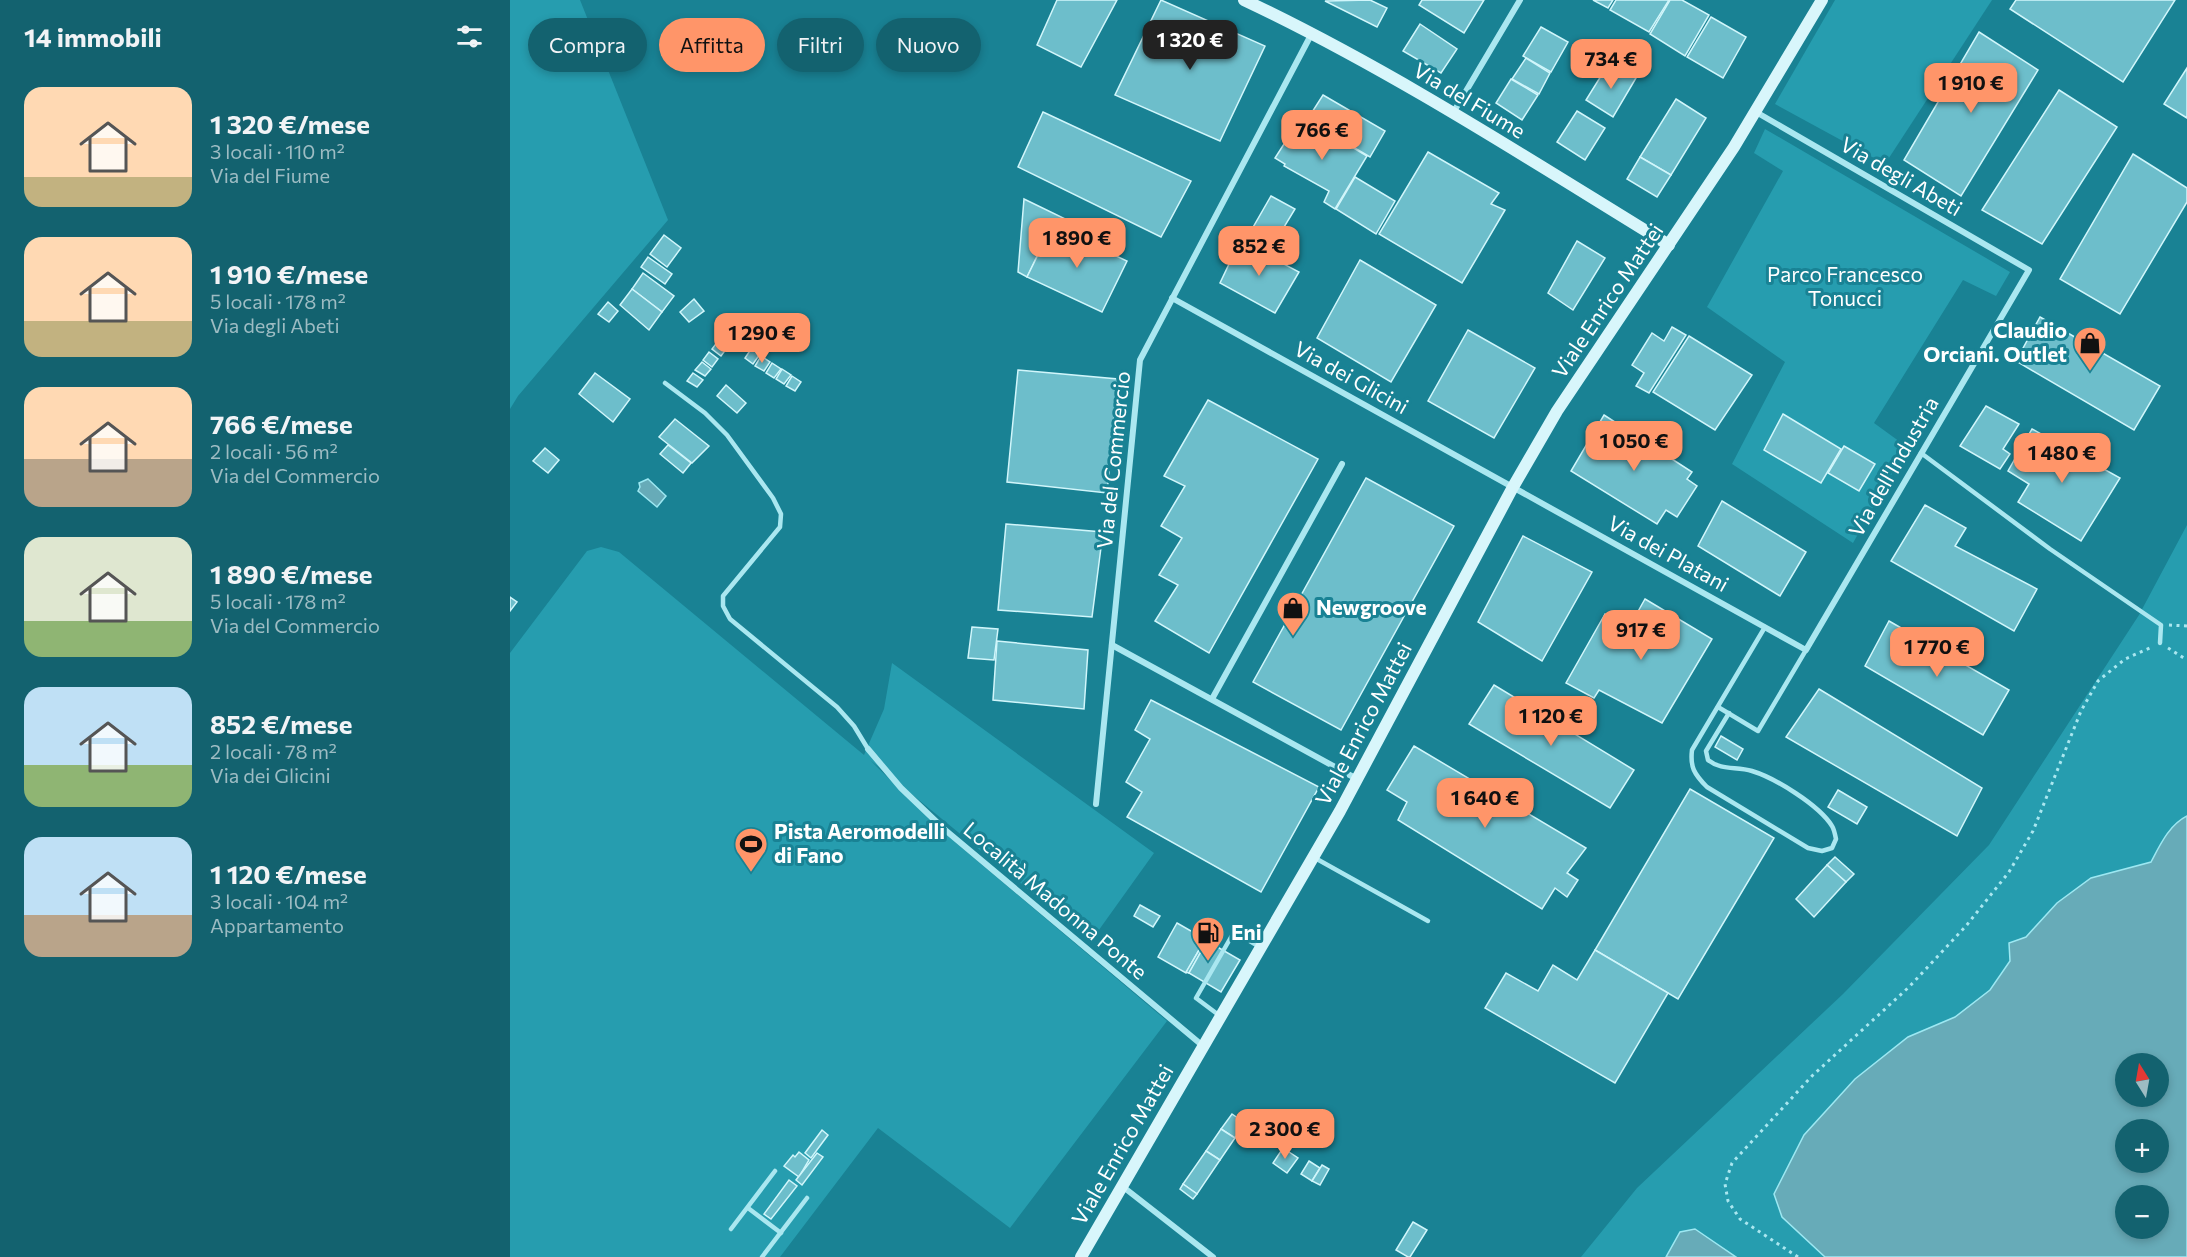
<!DOCTYPE html>
<html lang="it">
<meta charset="utf-8">
<style>
:root{--surface:#13626f;--page:#206b77;--text:#f1f3f6;--muted:#9dbcc3;--accent:#ff9569}
body{margin:0;font-family:Commissioner,sans-serif;background:var(--page);color:var(--text);height:100vh;display:flex;flex-direction:column;font-size:22px;white-space:nowrap}
*{box-sizing:border-box;margin:0}
p{font-size:20px;color:var(--muted)}
.icon{flex:none;width:33px;height:33px;fill:none;stroke:currentColor;stroke-width:2;stroke-linecap:round;stroke-linejoin:round}
.map{position:relative;flex:1;overflow:hidden}
.sheet{display:flex;flex-direction:column;background:var(--surface);width:510px}
.sheet>*{flex:none}
.guide{position:absolute;left:18px;top:18px;width:570px;height:54px;display:flex;gap:12px}
.needle{width:39px;rotate:349deg}
.buttons{position:absolute;left:1605px;top:1053px;display:grid;gap:12px}
.buttons a{display:grid;place-items:center;width:54px;height:54px;border-radius:50%;background:var(--surface);box-shadow:0 3px 9px #0003;font-size:30px}
.price{position:absolute;translate:-50% -51px;padding:0 14px;border-radius:12px;background:var(--accent);color:#111;font-size:20px;line-height:39px;filter:drop-shadow(0 2px 3px #0008)}
.price::after{content:'';position:absolute;left:50%;top:36px;width:18px;height:14px;margin-left:-9px;background:inherit;clip-path:polygon(0 0,100% 0,50% 100%)}
.price.current{background:#222;color:#fff}
ul{padding:0;list-style:none}
li{display:flex;align-items:center;gap:18px;height:150px;padding:0 24px}
li span{display:grid;place-items:center;flex:none;width:168px;height:120px;border-radius:18px;color:#555}
li>.icon{margin-inline-start:auto}
span .icon{width:72px;height:72px;fill:#fffc;stroke-width:1}
li b{font-size:26px}
h2{display:flex;justify-content:space-between;align-items:center;height:72px;padding:0 24px;font-size:26px}
.pill{padding:0 21px;border-radius:27px;background:var(--surface);box-shadow:0 3px 9px #0003;font-size:21px;line-height:54px}
.pill.current{background:var(--accent);color:#111}
main{display:flex;flex:1;min-height:0}
.map>svg:first-child{display:block}
</style>
<main>
<section class="sheet">
<h2>14 immobili<svg class="icon" aria-label="filters" viewBox="0 0 24 24"><path d="M4 7h16M4 17h16"/><circle cx="9" cy="7" r="2"/><circle cx="15" cy="17" r="2"/></svg></h2>
<ul>
<li><span style="background:linear-gradient(#ffd9b3 75%,#c2b280 0)"><svg class="icon" aria-label="home" viewBox="0 0 24 24"><path d="M3 11l9-7 9 7M6 9v11h12V9"/></svg></span><div><b>1 320 €/mese</b><p>3 locali · 110 m²</p><p>Via del Fiume</p></div></li>
<li><span style="background:linear-gradient(#ffd9b3 70%,#c2b280 0)"><svg class="icon" aria-label="home" viewBox="0 0 24 24"><path d="M3 11l9-7 9 7M6 9v11h12V9"/></svg></span><div><b>1 910 €/mese</b><p>5 locali · 178 m²</p><p>Via degli Abeti</p></div></li>
<li><span style="background:linear-gradient(#ffd9b3 60%,#b9a48a 0)"><svg class="icon" aria-label="home" viewBox="0 0 24 24"><path d="M3 11l9-7 9 7M6 9v11h12V9"/></svg></span><div><b>766 €/mese</b><p>2 locali · 56 m²</p><p>Via del Commercio</p></div></li>
<li><span style="background:linear-gradient(#dfe7d0 70%,#8fb573 0)"><svg class="icon" aria-label="home" viewBox="0 0 24 24"><path d="M3 11l9-7 9 7M6 9v11h12V9"/></svg></span><div><b>1 890 €/mese</b><p>5 locali · 178 m²</p><p>Via del Commercio</p></div></li>
<li><span style="background:linear-gradient(#bfe0f5 65%,#8fb573 0)"><svg class="icon" aria-label="home" viewBox="0 0 24 24"><path d="M3 11l9-7 9 7M6 9v11h12V9"/></svg></span><div><b>852 €/mese</b><p>2 locali · 78 m²</p><p>Via dei Glicini</p></div></li>
<li><span style="background:linear-gradient(#bfe0f5 65%,#b9a48a 0)"><svg class="icon" aria-label="home" viewBox="0 0 24 24"><path d="M3 11l9-7 9 7M6 9v11h12V9"/></svg></span><div><b>1 120 €/mese</b><p>3 locali · 104 m²</p><p>Appartamento</p></div></li>
</ul>
</section>
<div class="map">
<svg width="1677" height="1257" viewBox="0 0 1677 1257">
<rect width="100%" height="100%" fill="#198294"/>
<g fill="#269daf" fill-rule="evenodd">
<path d="M 0,0 L 70,0 L 158,220 L 8,396 L 0,409 Z"/>
<path d="M 1325,0 L 1482,0 L 1375,164 L 1265,104 Z"/>
<path d="M 1255,129 L 1500,272 L 1486,296 L 1453,280 L 1364,423 L 1397,447 L 1343,543 L 1222,464 L 1275,362 L 1197,307 L 1273,171 L 1244,153 Z"/>
<path d="M 1677,525 L 1677,1257 L 1071,1257 L 1127,1188 L 1333,994 L 1479,845 L 1629,615 ZM 1616,1064 L 1648,1064 L 1648,1096 L 1616,1096 ZM 1616,1130 L 1648,1130 L 1648,1162 L 1616,1162 ZM 1616,1196 L 1648,1196 L 1648,1228 L 1616,1228 Z"/>
<path d="M 91,547 L 109,552 L 354,755 L 374,709 L 382,663 L 644,853 L 581,941 L 360,760 L 432,831 L 657,1021 L 500,1228 L 368,1128 L 270,1257 L 0,1257 L 0,653 L 77,551 Z"/>
</g>
<g fill="#67abb8" stroke="#9de8f2" stroke-width="1.5" fill-rule="evenodd">
<path d="M 138,479 L 156,496 L 147,507 L 128,491 L 130,487 L 129,483 Z"/>
<path d="M 1677,816 L 1677,1257 L 1315,1257 L 1272,1217 L 1264,1194 L 1294,1135 L 1345,1079 L 1398,1037 L 1445,1017 L 1480,990 L 1500,961 L 1499,943 L 1516,937 L 1547,903 L 1581,878 L 1641,862 C 1650,845 1659,825 1677,816 ZM 1616,1064 L 1648,1064 L 1648,1096 L 1616,1096 ZM 1616,1130 L 1648,1130 L 1648,1162 L 1616,1162 ZM 1616,1196 L 1648,1196 L 1648,1228 L 1616,1228 Z"/>
<path d="M 1185,1229 L 1226,1257 L 1156,1257 L 1170,1232 Z"/>
</g>
<g fill="#6dbecb" stroke="#d1f6fb" stroke-width="1.5">
<path d="M 547,0 L 607,0 L 571,67 L 527,45 Z"/>
<path d="M 651,0 L 755,46 L 710,141 L 605,95 Z"/>
<path d="M 860,0 L 877,8 L 867,27 L 815,1 Z"/>
<path d="M 912,0 L 974,0 L 954,33 L 909,5 Z"/>
<path d="M 1083,0 L 1103,0 L 1098,8 Z"/>
<path d="M 1106,0 L 1159,0 L 1139,32 L 1100,10 Z"/>
<path d="M 1160,0 L 1172,0 L 1199,15 L 1175,56 L 1140,34 Z"/>
<path d="M 1506,0 L 1665,0 L 1613,82 L 1500,9 Z"/>
<path d="M 1201,17 L 1236,37 L 1213,78 L 1177,57 Z"/>
<path d="M 910,24 L 947,49 L 931,73 L 893,51 Z"/>
<path d="M 1031,27 L 1058,42 L 1041,72 L 1013,56 Z"/>
<path d="M 1469,32 L 1528,70 L 1451,196 L 1394,160 Z"/>
<path d="M 1016,58 L 1040,73 L 1029,94 L 1002,79 Z"/>
<path d="M 1099,63 L 1126,78 L 1103,117 L 1076,100 Z"/>
<path d="M 1677,68 L 1677,118 L 1654,104 Z"/>
<path d="M 1001,79 L 1028,95 L 1012,120 L 986,103 Z"/>
<path d="M 1549,90 L 1607,127 L 1532,244 L 1472,210 Z"/>
<path d="M 813,95 L 875,131 L 860,157 L 797,120 Z"/>
<path d="M 1166,99 L 1196,118 L 1161,175 L 1130,157 Z"/>
<path d="M 1067,111 L 1095,128 L 1075,160 L 1047,142 Z"/>
<path d="M 533,112 L 681,181 L 651,237 L 508,167 Z"/>
<path d="M 800,122 L 857,156 L 825,209 L 814,202 L 819,191 L 774,166 L 775,164 L 765,158 L 783,130 L 792,134 Z"/>
<path d="M 918,152 L 989,193 L 981,204 L 995,210 L 952,283 L 869,234 Z"/>
<path d="M 1623,154 L 1677,188 L 1677,202 L 1610,314 L 1550,279 Z"/>
<path d="M 1130,157 L 1161,175 L 1147,197 L 1117,179 Z"/>
<path d="M 845,177 L 885,201 L 866,234 L 826,209 Z"/>
<path d="M 761,196 L 785,209 L 757,255 L 734,243 Z"/>
<path d="M 514,199 L 576,229 L 571,239 L 542,226 L 517,277 L 508,272 Z"/>
<path d="M 542,226 L 617,261 L 592,312 L 517,277 Z"/>
<path d="M 154,235 L 171,248 L 157,267 L 140,254 Z"/>
<path d="M 730,241 L 789,272 L 765,313 L 710,283 Z"/>
<path d="M 1067,241 L 1095,258 L 1063,310 L 1038,293 Z"/>
<path d="M 138,257 L 162,274 L 155,284 L 131,267 Z"/>
<path d="M 850,260 L 926,305 L 881,382 L 807,338 Z"/>
<path d="M 133,273 L 164,296 L 152,312 L 122,289 Z"/>
<path d="M 122,289 L 152,312 L 139,330 L 110,305 Z"/>
<path d="M 184,299 L 194,311 L 179,322 L 170,312 Z"/>
<path d="M 98,302 L 108,311 L 99,322 L 88,314 Z"/>
<path d="M 1530,317 L 1650,386 L 1624,430 L 1506,361 Z"/>
<path d="M 1162,327 L 1176,335 L 1139,393 L 1126,386 L 1134,373 L 1122,365 L 1142,333 L 1154,341 Z"/>
<path d="M 958,330 L 1025,368 L 984,438 L 918,401 Z"/>
<path d="M 1179,336 L 1242,375 L 1205,430 L 1143,392 Z"/>
<path d="M 208,341 L 217,348 L 211,356 L 202,349 Z"/>
<path d="M 241,349 L 250,354 L 243,364 L 235,358 Z"/>
<path d="M 199,352 L 208,359 L 202,367 L 193,360 Z"/>
<path d="M 251,356 L 260,362 L 254,371 L 245,366 Z"/>
<path d="M 192,362 L 201,369 L 195,376 L 185,370 Z"/>
<path d="M 262,363 L 271,369 L 264,378 L 256,373 Z"/>
<path d="M 272,369 L 281,375 L 274,384 L 266,379 Z"/>
<path d="M 508,370 L 608,379 L 597,493 L 497,482 Z"/>
<path d="M 85,373 L 120,399 L 103,422 L 69,394 Z"/>
<path d="M 183,373 L 193,380 L 187,387 L 177,381 Z"/>
<path d="M 282,376 L 291,382 L 285,391 L 276,386 Z"/>
<path d="M 216,385 L 236,403 L 227,413 L 207,396 Z"/>
<path d="M 698,400 L 808,459 L 699,653 L 645,621 L 668,585 L 649,575 L 672,538 L 651,526 L 675,486 L 654,476 Z"/>
<path d="M 1476,406 L 1509,424 L 1493,449 L 1500,454 L 1490,469 L 1450,446 Z"/>
<path d="M 1273,414 L 1331,449 L 1311,483 L 1254,450 Z"/>
<path d="M 1094,415 L 1182,472 L 1177,479 L 1187,486 L 1167,517 L 1156,510 L 1147,524 L 1061,471 Z"/>
<path d="M 165,419 L 199,446 L 182,463 L 149,437 Z"/>
<path d="M 1522,429 L 1610,478 L 1571,541 L 1508,502 L 1519,484 L 1498,471 Z"/>
<path d="M 158,445 L 181,463 L 173,473 L 150,454 Z"/>
<path d="M 1334,446 L 1365,464 L 1349,491 L 1318,473 Z"/>
<path d="M 35,448 L 49,460 L 38,473 L 23,461 Z"/>
<path d="M 856,478 L 944,526 L 831,730 L 743,682 Z"/>
<path d="M 1212,501 L 1296,552 L 1270,596 L 1188,546 Z"/>
<path d="M 1415,505 L 1456,528 L 1445,546 L 1527,589 L 1504,631 L 1381,561 Z"/>
<path d="M 496,524 L 593,532 L 582,617 L 488,610 Z"/>
<path d="M 1013,536 L 1082,572 L 1032,661 L 968,622 Z"/>
<path d="M 0,597 L 7,602 L 0,611 Z"/>
<path d="M 1135,599 L 1202,639 L 1152,723 L 1089,690 L 1084,698 L 1056,683 L 1095,614 L 1117,631 Z"/>
<path d="M 1379,621 L 1499,690 L 1473,735 L 1355,666 Z"/>
<path d="M 462,627 L 488,629 L 484,660 L 458,658 Z"/>
<path d="M 487,641 L 578,650 L 574,709 L 483,700 Z"/>
<path d="M 984,685 L 1124,770 L 1100,808 L 959,724 Z"/>
<path d="M 1309,689 L 1472,788 L 1447,836 L 1276,737 Z"/>
<path d="M 641,700 L 809,787 L 751,892 L 617,817 L 632,792 L 616,782 L 640,739 L 625,730 Z"/>
<path d="M 1211,736 L 1233,749 L 1227,760 L 1205,747 Z"/>
<path d="M 904,746 L 1076,848 L 1057,873 L 1068,880 L 1057,897 L 1045,888 L 1032,909 L 888,820 L 897,802 L 877,790 Z"/>
<path d="M 1180,789 L 1264,838 L 1168,999 L 1085,950 Z"/>
<path d="M 1328,790 L 1357,807 L 1347,824 L 1318,807 Z"/>
<path d="M 1325,857 L 1344,874 L 1336,882 L 1317,865 Z"/>
<path d="M 1317,865 L 1336,882 L 1304,917 L 1286,899 Z"/>
<path d="M 630,905 L 650,916 L 643,927 L 624,916 Z"/>
<path d="M 667,923 L 695,939 L 676,973 L 648,957 Z"/>
<path d="M 695,940 L 697,941 L 679,973 L 676,972 Z"/>
<path d="M 697,941 L 730,960 L 711,992 L 679,973 Z"/>
<path d="M 1085,950 L 1158,993 L 1105,1083 L 975,1008 L 996,973 L 1028,991 L 1043,965 L 1067,980 Z"/>
<path d="M 722,1114 L 735,1123 L 725,1138 L 711,1129 Z"/>
<path d="M 711,1129 L 725,1138 L 710,1160 L 696,1151 Z"/>
<path d="M 312,1130 L 318,1135 L 301,1158 L 295,1153 Z"/>
<path d="M 773,1148 L 788,1158 L 777,1173 L 763,1163 Z"/>
<path d="M 696,1151 L 710,1160 L 687,1194 L 673,1184 Z"/>
<path d="M 289,1152 L 299,1160 L 289,1177 L 274,1166 L 283,1155 L 285,1157 Z"/>
<path d="M 307,1153 L 313,1157 L 292,1185 L 286,1180 Z"/>
<path d="M 799,1161 L 810,1168 L 802,1181 L 791,1174 Z"/>
<path d="M 812,1165 L 819,1169 L 810,1185 L 802,1181 Z"/>
<path d="M 279,1180 L 287,1186 L 261,1219 L 254,1214 Z"/>
<path d="M 673,1184 L 687,1194 L 683,1199 L 670,1189 Z"/>
<path d="M 903,1222 L 917,1230 L 900,1257 L 898,1257 L 886,1250 Z"/>
</g>
<g fill="none" stroke-linecap="round" stroke-linejoin="round">
<g stroke="#aae7f0" stroke-width="3" stroke-dasharray="3 4.5" stroke-linecap="butt">
<path d="M 1659,625 L 1677,626"/>
<path d="M 1658,648 L 1677,660"/>
<path d="M 1288,1257 L 1230,1219 L 1218,1201 L 1215,1184 L 1222,1163 L 1302,1076 L 1399,987 L 1456,926 L 1499,872 L 1523,831 L 1571,711 L 1588,681 L 1615,659 L 1642,647"/>
</g>
<g stroke="#aae7f0" stroke-width="4.5">
<path d="M 155,383 L 195,413 L 217,435 L 263,498 L 271,514 L 270,527 L 213,596 L 213,606 L 220,619 L 327,707 L 344,726 L 358,749"/>
<path d="M 1411,453 L 1540,549 L 1651,625 L 1650,643"/>
<path d="M 1208,707 L 1248,731 L 1296,650"/>
<path d="M 1219,713 L 1196,751 L 1198,760 C 1212,771 1226,766 1242,771 C 1265,778 1309,805 1322,826 C 1324,829 1325,834 1326,839 L 1322,848 L 1312,851 L 1298,848 L 1197,787 C 1184,774 1180,767 1182,750 L 1255,627"/>
<path d="M 805,858 L 918,921"/>
<path d="M 710,1016 L 686,998 L 724,932 L 750,947"/>
<path d="M 238,1208 L 271,1233"/>
<path d="M 221,1229 L 265,1171"/>
<path d="M 252,1257 L 297,1198"/>
</g>
<g stroke="#aae7f0" stroke-width="6">
<path d="M 943,113 L 1010,0"/>
<path d="M 662,298 L 1296,650 L 1519,270 L 1246,112"/>
<path d="M 602,645 L 847,779"/>
<path d="M 702,699 L 832,464"/>
<path d="M 358,749 L 391,788 L 434,829 L 693,1046"/>
<path d="M 586,804 L 630,360 L 802,33"/>
<path d="M 612,1186 L 703,1257"/>
</g>
<g stroke="#d8f6fb" stroke-width="12">
<path d="M 734,0 C 882,70 1020,160 1159,245"/>
<path d="M 571,1257 L 830,811 L 1003,487 L 1047,411 L 1224,147 L 1312,0"/>
</g>
</g>
<defs>
<g id="shop-pin" transform="scale(1.725)"><path d="M0 17L-7.5 6A9.5 9.5 0 1 1 7.5 6Z" fill="#ff9569" stroke="#198294"/><path d="M-5-2.5h2.3a2.7 3.5 0 0 1 5.4 0H5L5.5 6h-11ZM-1.5-2.5h3a1.5 2.3 0 0 0-3 0Z" fill="#111"/></g>
<g id="stadium-pin" transform="scale(1.725)"><path d="M0 17L-7.5 6A9.5 9.5 0 1 1 7.5 6Z" fill="#ff9569" stroke="#198294"/><path d="M0-5a6.5 5 0 1 0 0 10a6.5 5 0 1 0 0-10ZM-3.5-1.8h7v3.6h-7Z" fill="#111"/></g>
<g id="fuel-pin" transform="scale(1.725)"><path d="M0 17L-7.5 6A9.5 9.5 0 1 1 7.5 6Z" fill="#ff9569" stroke="#198294"/><path d="M-5.5-6h7V0h2V4h1.3V-2.5L3-4.5l.8-.8L6-3V5H2.5V1h-1V6h-7ZM-4.2-4.7v3.2H.2V-4.7Z" fill="#111"/></g>
</defs>
<g fill-rule="evenodd">
<use href="#shop-pin" x="1580" y="343"/>
<use href="#shop-pin" x="783" y="608"/>
<use href="#stadium-pin" x="241" y="844"/>
<use href="#fuel-pin" x="698" y="933"/>
</g>
<g text-anchor="middle" stroke-width="6" stroke-linejoin="round" paint-order="stroke">
<g font-size="21" fill="#fff" stroke="#198294">
<text transform="translate(959 101) rotate(31)" y="7">Via del Fiume</text>
<text transform="translate(1391 177) rotate(30)" y="7">Via degli Abeti</text>
<text transform="translate(1098 301) rotate(-56)" y="7">Viale Enrico Mattei</text>
<text transform="translate(841 378) rotate(29)" y="7">Via dei Glicini</text>
<text transform="translate(604 460) rotate(-84)" y="7">Via del Commercio</text>
<text transform="translate(1384 467) rotate(-60)" y="7">Via dell'Industria</text>
<text transform="translate(1158 554) rotate(29)" y="7">Via dei Platani</text>
<text transform="translate(854 724) rotate(-62)" y="7">Viale Enrico Mattei</text>
<text transform="translate(545 901) rotate(40)" y="7">Località Madonna Ponte</text>
<text transform="translate(613 1145) rotate(-60)" y="7">Viale Enrico Mattei</text>
</g>
<g font-size="21" fill="#fff" stroke="#198294">
<text x="1335" y="282">Parco Francesco<tspan x="1335" dy="24">Tonucci</tspan></text>
</g>
<g font-size="21" font-weight="bold" fill="#fff" stroke="#198294" text-anchor="start">
<text x="1557" y="338" text-anchor="end">Claudio<tspan x="1557" dy="24">Orciani. Outlet</tspan></text>
<text x="806" y="615">Newgroove</text>
<text x="264" y="839">Pista Aeromodelli<tspan x="264" dy="24">di Fano</tspan></text>
<text x="721" y="940">Eni</text>
</g>
</g>
</svg>
<div class="buttons">
<a><svg class="needle" viewBox="-14 -14 28 28"><path d="M0-13l5 13h-10z" fill="#e53935"/><path d="M0 13l5-13h-10z" fill="#9dbcc3"/></svg></a>
<a>+</a>
<a>−</a>
</div>
<b class="price current" style="left:680px;top:71px">1 320 €</b>
<b class="price" style="left:1101px;top:90px">734 €</b>
<b class="price" style="left:1461px;top:114px">1 910 €</b>
<b class="price" style="left:812px;top:161px">766 €</b>
<b class="price" style="left:567px;top:269px">1 890 €</b>
<b class="price" style="left:749px;top:277px">852 €</b>
<b class="price" style="left:252px;top:364px">1 290 €</b>
<b class="price" style="left:1124px;top:472px">1 050 €</b>
<b class="price" style="left:1552px;top:484px">1 480 €</b>
<b class="price" style="left:1131px;top:661px">917 €</b>
<b class="price" style="left:1427px;top:678px">1 770 €</b>
<b class="price" style="left:1041px;top:747px">1 120 €</b>
<b class="price" style="left:975px;top:829px">1 640 €</b>
<b class="price" style="left:775px;top:1160px">2 300 €</b>
<div class="guide">
<a class="pill">Compra</a>
<a class="pill current">Affitta</a>
<a class="pill">Filtri</a>
<a class="pill">Nuovo</a>
</div>
</div>
</main>
